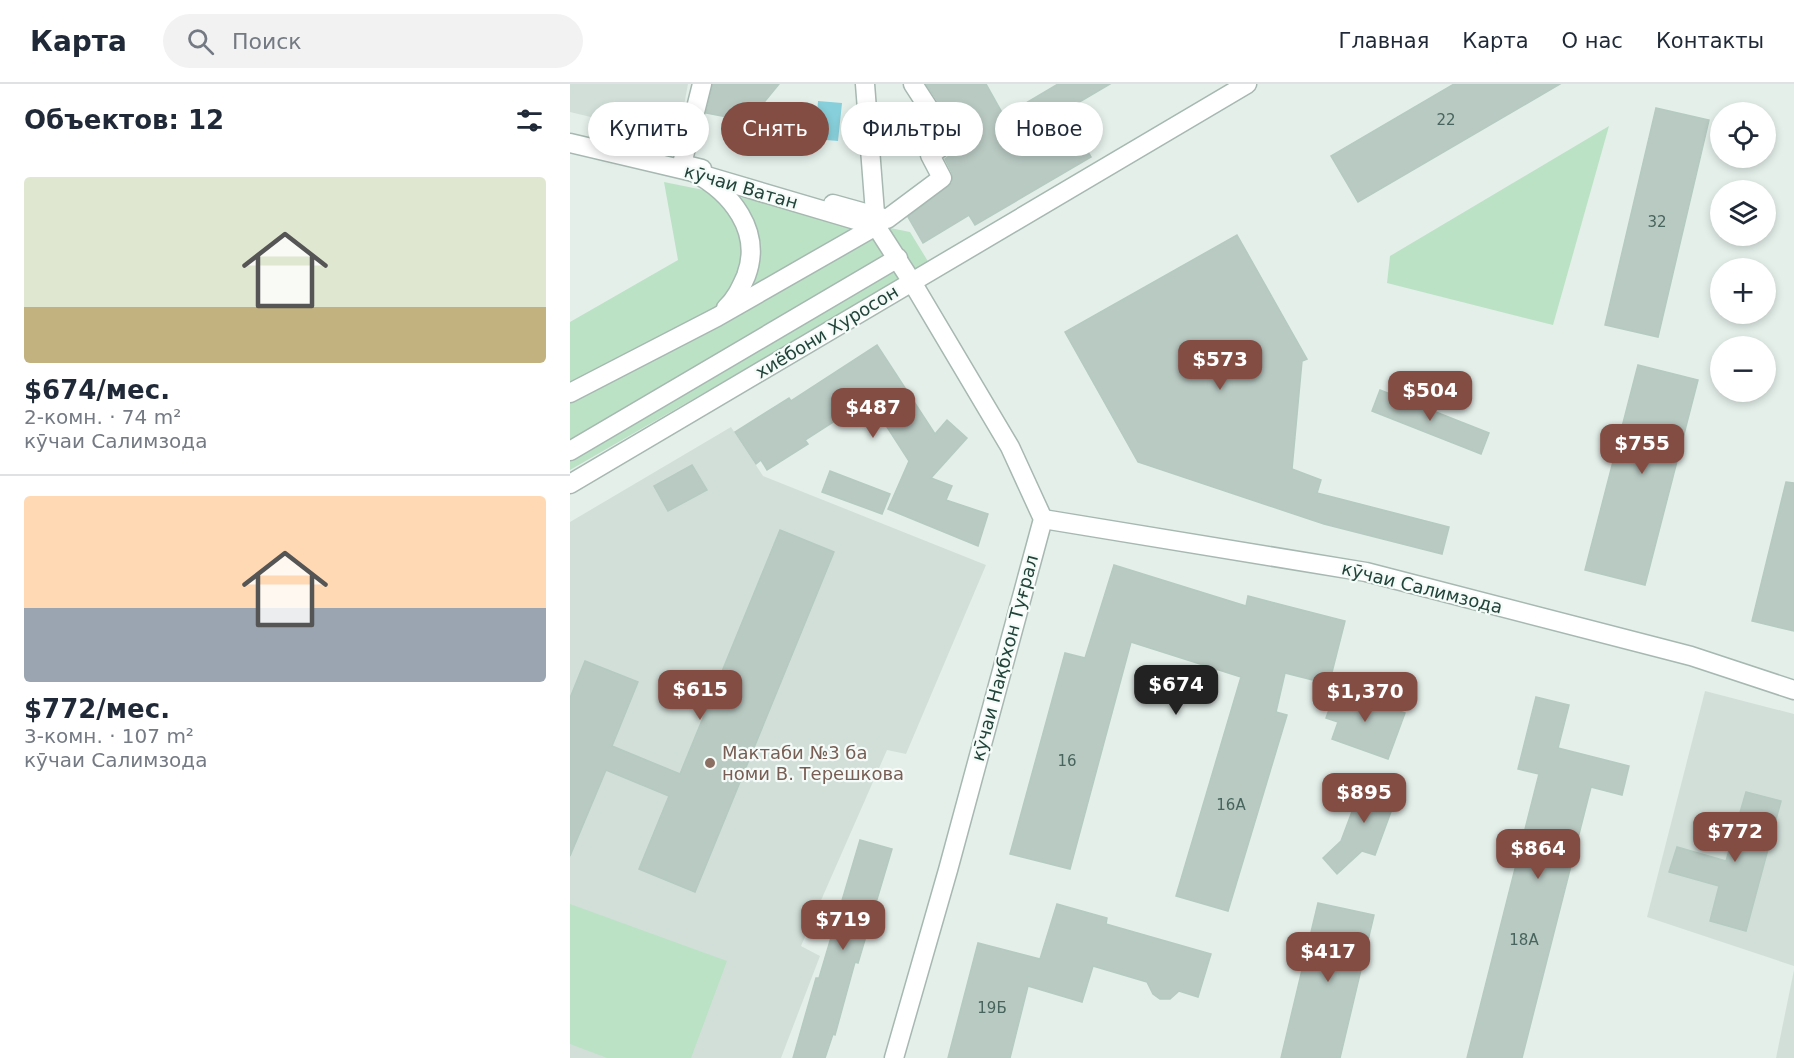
<!DOCTYPE html>
<html lang="ru">
<meta charset="utf-8">
<style>
:root{--surface:#fff;--page:#f2f2f3;--text:#1f2937;--muted:#747a83;--line:#e0e1e3;--accent:#844d43}
body{margin:0;font-family:"DejaVu Sans",sans-serif;background:var(--page);color:var(--text);height:100vh;display:flex;flex-direction:column;font-size:22px;white-space:nowrap}
*{box-sizing:border-box;margin:0}
p{font-size:20px;color:var(--muted)}
.icon{flex:none;width:33px;height:33px;fill:none;stroke:currentColor;stroke-width:2;stroke-linecap:round;stroke-linejoin:round}
.map{position:relative;flex:1;overflow:hidden}
.panel{display:flex;flex-direction:column;background:var(--surface);width:570px}
.panel>*{flex:none}
.banner{position:absolute;left:18px;top:18px;width:570px;height:54px;display:flex;gap:12px}
.buttons{position:absolute;left:1140px;top:18px;display:grid;gap:12px}
.buttons a{display:grid;place-items:center;width:66px;height:66px;border-radius:50%;background:var(--surface);box-shadow:0 3px 9px #0003;font-size:30px}
.price{position:absolute;translate:-50% -51px;padding:0 14px;border-radius:12px;background:var(--accent);color:#fff;font-size:20px;line-height:39px;filter:drop-shadow(0 2px 3px #0008)}
.price::after{content:'';position:absolute;left:50%;top:36px;width:18px;height:14px;margin-left:-9px;background:inherit;clip-path:polygon(0 0,100% 0,50% 100%)}
.price.active{background:#222;color:#fff}
ul{padding:0;list-style:none}
li{display:grid;align-content:center;gap:12px;height:318px;padding:0 24px}
li+li{border-top:2px solid var(--line)}
li span{display:grid;place-items:center;height:186px;border-radius:6px;color:#555}
li>.icon{margin-inline-start:auto}
span .icon{width:108px;height:108px;fill:#fffc;stroke-width:1}
li b{font-size:26px}
h2{display:flex;justify-content:space-between;align-items:center;height:72px;padding:0 24px;font-size:26px}
.chip{padding:0 21px;border-radius:27px;background:var(--surface);box-shadow:0 3px 9px #0003;font-size:21px;line-height:54px}
.chip.active{background:var(--accent);color:#fff}
header{display:flex;align-items:center;gap:36px;box-sizing:border-box;height:84px;padding:0 30px;background:var(--surface);border-bottom:2px solid var(--line)}
header strong{font-size:28px}
nav{display:flex;gap:33px;margin-inline-start:auto;font-size:21px}
.search{width:420px;height:54px;background:var(--page);display:flex;align-items:center;gap:15px;box-sizing:border-box;padding:0 21px;border-radius:33px;color:var(--muted);font-size:22px}
main{display:flex;flex:1;min-height:0}
.map>svg:first-child{display:block}
</style>
<header>
<strong>Карта</strong>
<div class="search"><svg class="icon" aria-label="search" viewBox="0 0 24 24"><circle cx="10" cy="10" r="6"/><path d="M15 15l6 6"/></svg>Поиск</div>
<nav><a>Главная</a><a>Карта</a><a>О нас</a><a>Контакты</a></nav>
</header>
<main>
<section class="panel">
<h2>Объектов: 12<svg class="icon" aria-label="filters" viewBox="0 0 24 24"><path d="M4 7h16M4 17h16"/><circle cx="9" cy="7" r="2"/><circle cx="15" cy="17" r="2"/></svg></h2>
<ul>
<li><span style="background:linear-gradient(#dfe7d0 70%,#c2b280 0)"><svg class="icon" aria-label="home" viewBox="0 0 24 24"><path d="M3 11l9-7 9 7M6 9v11h12V9"/></svg></span><div><b>$674/мес.</b><p>2-комн. · 74 m²</p><p>кӯчаи Салимзода</p></div></li>
<li><span style="background:linear-gradient(#ffd9b3 60%,#9aa5b1 0)"><svg class="icon" aria-label="home" viewBox="0 0 24 24"><path d="M3 11l9-7 9 7M6 9v11h12V9"/></svg></span><div><b>$772/мес.</b><p>3-комн. · 107 m²</p><p>кӯчаи Салимзода</p></div></li>
</ul>
</section>
<div class="map">
<svg width="1224" height="974" viewBox="0 0 1224 974">
<rect width="100%" height="100%" fill="#e4efea"/>
<g fill="#d2dfd9">
<path d="M 0,0 L 118,0 L 108,54 L 0,28 Z"/>
<path d="M 161,343 L 193,392 L 416,481 L 336,670 L 317,666 L 231,862 L 250,872 L 211,974 L 0,974 L 0,438 Z"/>
<path d="M 1135,607 L 1224,630 L 1224,882 L 1077,833 Z"/>
<path d="M 1224,886 L 1224,974 L 1206,974 Z"/>
</g>
<g fill="#bbe2c5">
<path d="M 1039,42 L 983,241 L 817,199 L 820,172 Z"/>
<path d="M 94,98 L 340,148 L 359,179 L 0,386 L 0,238 L 108,176 Z"/>
<path d="M 0,820 L 157,877 L 121,974 L 37,974 L 0,960 Z"/>
</g>
<path fill="#87cfda" d="M 248,17 L 272,19 L 268,57 L 245,55 Z"/>
<g fill="#b9cac3" stroke="#b5cac1" stroke-width="1.5">
<path d="M 143,0 L 209,0 L 187,27 L 162,34 L 136,29 Z"/>
<path d="M 356,0 L 416,0 L 434,32 L 488,0 L 540,0 L 494,27 L 521,73 L 405,141 L 399,131 L 353,159 L 338,133 L 382,99 L 382,89 L 375,75 L 387,66 L 391,57 L 409,46 L 379,34 Z"/>
<path d="M 884,0 L 990,0 L 788,118 L 761,72 Z"/>
<path d="M 1086,24 L 1139,36 L 1088,253 L 1035,241 Z"/>
<path d="M 667,151 L 737,275 L 732,277 L 722,385 L 751,396 L 747,409 L 879,443 L 872,470 L 754,440 L 568,378 L 495,248 Z"/>
<path d="M 307,261 L 365,350 L 377,336 L 397,354 L 361,394 L 382,402 L 376,416 L 418,430 L 408,462 L 318,425 L 339,377 L 299,315 L 235,356 L 238,360 L 197,386 L 191,376 L 186,380 L 165,348 L 219,314 L 221,317 Z"/>
<path d="M 1068,281 L 1128,296 L 1075,501 L 1015,486 Z"/>
<path d="M 810,306 L 919,349 L 911,370 L 802,327 Z"/>
<path d="M 122,381 L 137,406 L 98,427 L 84,402 Z"/>
<path d="M 260,387 L 320,410 L 312,430 L 252,408 Z"/>
<path d="M 1216,398 L 1224,399 L 1224,547 L 1182,537 Z"/>
<path d="M 210,446 L 264,468 L 125,808 L 69,785 L 99,712 L 36,686 L 0,772 L 0,614 L 15,577 L 68,598 L 42,662 L 110,690 Z"/>
<path d="M 544,481 L 676,522 L 678,512 L 775,537 L 759,600 L 715,589 L 706,628 L 717,631 L 658,827 L 606,812 L 671,593 L 561,558 L 500,785 L 440,770 L 495,569 L 515,574 Z"/>
<path d="M 767,604 L 835,629 L 818,675 L 762,655 L 768,638 L 756,634 Z"/>
<path d="M 966,613 L 999,621 L 988,664 L 1059,682 L 1052,711 L 1021,703 L 952,974 L 897,974 L 969,690 L 948,685 Z"/>
<path d="M 795,693 L 829,706 L 805,771 L 792,767 L 767,790 L 753,774 L 771,757 Z"/>
<path d="M 1176,708 L 1211,717 L 1176,847 L 1140,837 L 1149,802 L 1099,788 L 1107,763 L 1156,777 Z"/>
<path d="M 290,756 L 322,765 L 288,879 L 285,878 L 265,951 L 263,950 L 255,974 L 223,974 L 246,894 L 249,894 Z"/>
<path d="M 748,819 L 804,831 L 770,974 L 711,974 Z"/>
<path d="M 487,820 L 537,834 L 536,840 L 641,870 L 628,913 L 609,907 L 600,915 L 590,915 L 583,910 L 577,898 L 523,882 L 512,918 L 458,902 L 440,974 L 378,974 L 408,859 L 470,875 Z"/>
</g>
<g fill="none" stroke-linecap="round" stroke-linejoin="round">
<g stroke="#a6b8b1" stroke-width="21">
<g id="pedestrian">
<path d="M 132,0 L 112,80 L 132,85"/>
<path d="M 295,0 L 306,142"/>
<path d="M 263,120 L 317,135 L 372,94 L 360,71 L 380,57 L 343,0"/>
<path d="M 0,367 L 328,174"/>
</g>
</g>
<g stroke="#a6b8b1" stroke-width="21">
<g id="minor">
<path d="M 0,59 L 123,88 L 306,142"/>
<path d="M 473,435 L 796,488 L 1121,572 L 1224,606"/>
<path d="M 324,974 L 378,786 L 473,435 L 440,363 L 342,198"/>
</g>
</g>
<g stroke="#a6b8b1" stroke-width="21">
<g id="tertiary">
<path d="M 123,88 C 161,108 193,147 176,192 C 171,203 166,215 156,224"/>
<path d="M 342,198 L 677,0"/>
<path d="M 0,309 L 147,233 L 306,142 L 342,198 L 0,400"/>
</g>
</g>
<use href="#pedestrian" stroke="#fff" stroke-width="18"/>
<use href="#minor" stroke="#fff" stroke-width="18"/>
<use href="#tertiary" stroke="#fff" stroke-width="18"/>
</g>
<circle fill="#8d6e63" stroke="#f5fbf8" stroke-width="2" cx="140" cy="679" r="6"/>
<g text-anchor="middle" stroke-width="4.5" stroke-linejoin="round" paint-order="stroke">
<g font-size="15" fill="#47655c">
<text x="876" y="41">22</text>
<text x="1087" y="143">32</text>
<text x="497" y="682">16</text>
<text x="661" y="726">16А</text>
<text x="954" y="861">18А</text>
<text x="422" y="929">19Б</text>
</g>
<g font-size="18" fill="#214339" stroke="#f5fbf8">
<text transform="translate(171 103) rotate(16)" y="6">кӯчаи Ватан</text>
<text transform="translate(257 248) rotate(-31)" y="6">хиёбони Хуросон</text>
<text transform="translate(852 504) rotate(14)" y="6">кӯчаи Салимзода</text>
<text transform="translate(435 574) rotate(-75)" y="6">кӯчаи Нақбхон Туғрал</text>
</g>
<g font-size="18" fill="#785e54" stroke="#f5fbf8" text-anchor="start">
<text x="152" y="675">Мактаби №3 ба<tspan x="152" dy="21">номи В. Терешкова</tspan></text>
</g>
</g>
</svg>
<div class="buttons">
<a><svg class="icon" aria-label="locate" viewBox="0 0 24 24"><circle cx="12" cy="12" r="6"/><path d="M12 2v4M12 18v4M2 12h4M18 12h4"/></svg></a>
<a><svg class="icon" aria-label="layers" viewBox="0 0 24 24"><path d="M12 4l9 5-9 5-9-5zM3 14l9 5 9-5"/></svg></a>
<a>+</a>
<a>−</a>
</div>
<b class="price" style="left:650px;top:307px">$573</b>
<b class="price" style="left:860px;top:338px">$504</b>
<b class="price" style="left:303px;top:355px">$487</b>
<b class="price" style="left:1072px;top:391px">$755</b>
<b class="price active" style="left:606px;top:632px">$674</b>
<b class="price" style="left:130px;top:637px">$615</b>
<b class="price" style="left:795px;top:639px">$1,370</b>
<b class="price" style="left:794px;top:740px">$895</b>
<b class="price" style="left:1165px;top:779px">$772</b>
<b class="price" style="left:968px;top:796px">$864</b>
<b class="price" style="left:273px;top:867px">$719</b>
<b class="price" style="left:758px;top:899px">$417</b>
<div class="banner">
<a class="chip">Купить</a>
<a class="chip active">Снять</a>
<a class="chip">Фильтры</a>
<a class="chip">Новое</a>
</div>
</div>
</main>
